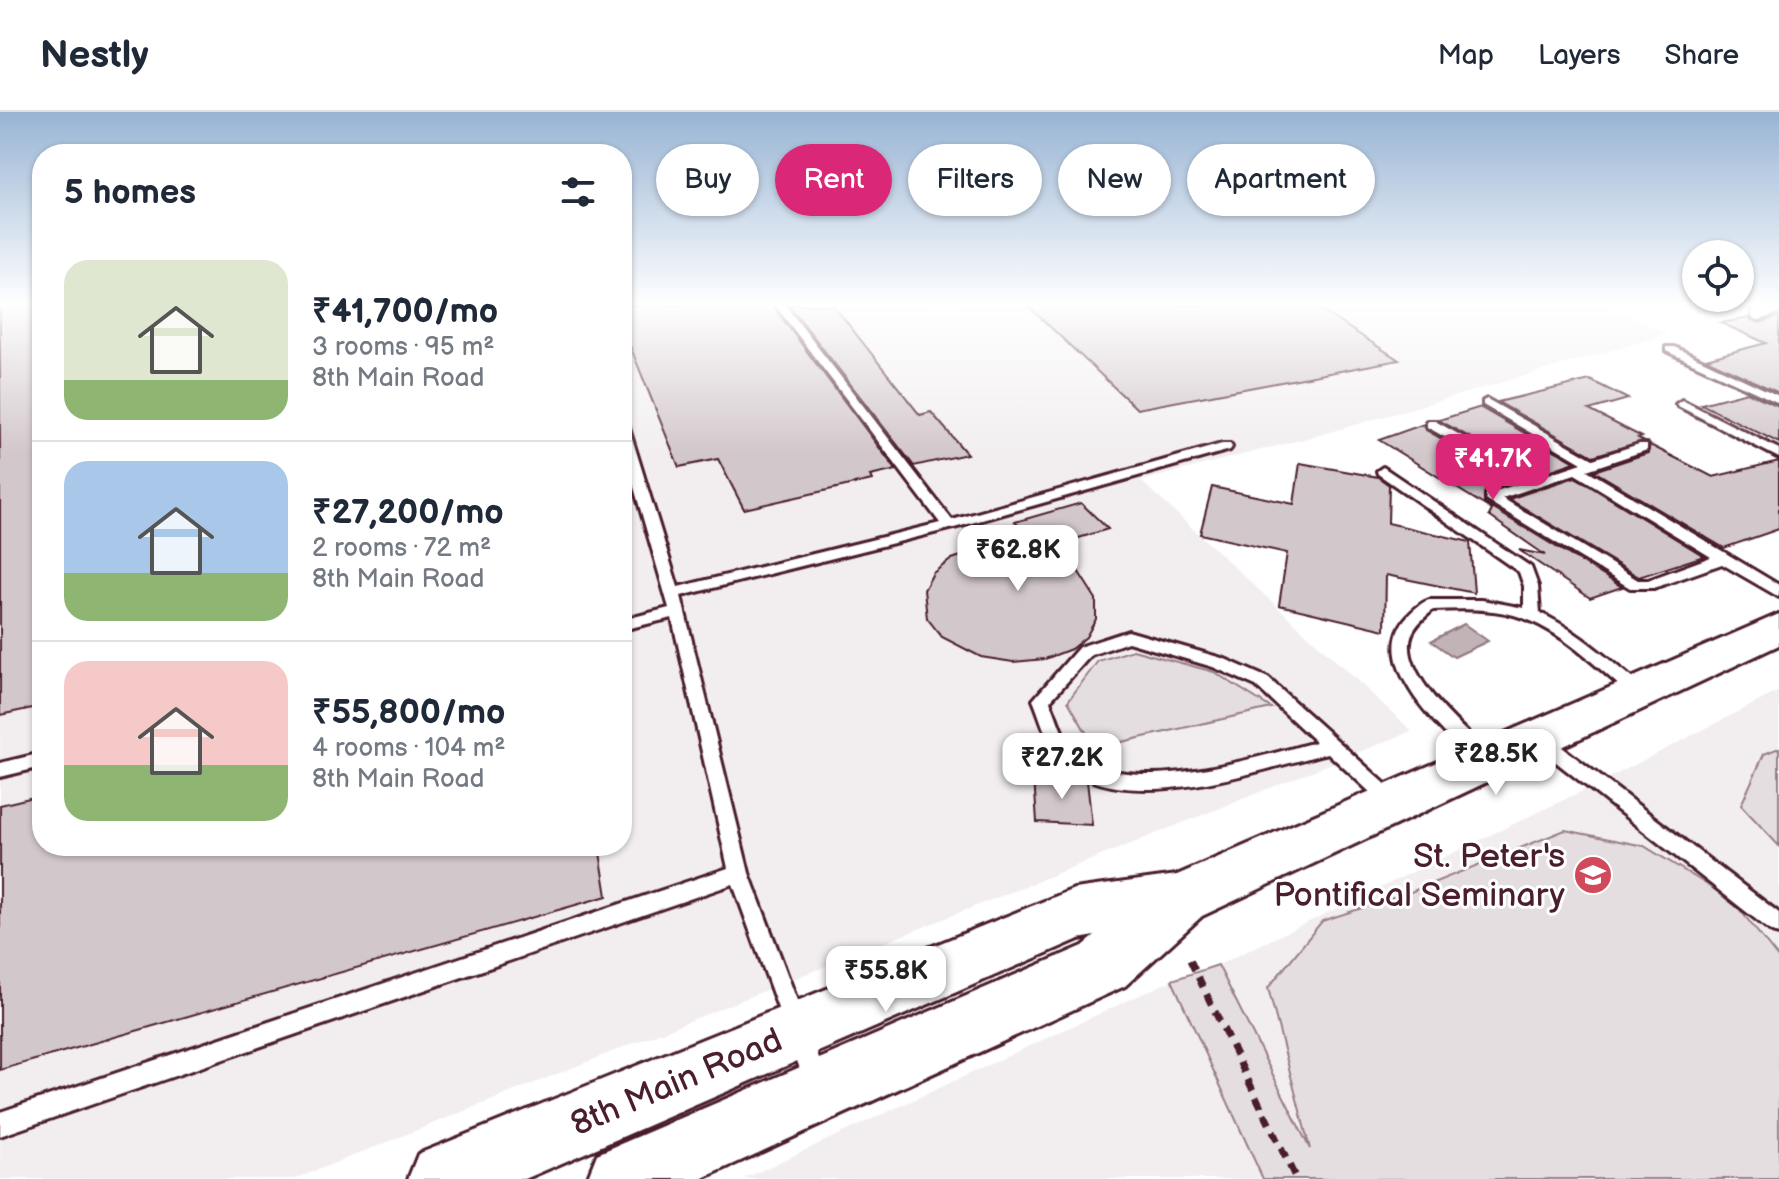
<!DOCTYPE html>
<meta charset="utf-8">
<style>
:root{--surface:#fff;--page:#f6f6f7;--text:#1f2937;--muted:#747a83;--line:#e0e1e3;--accent:#db2777}
body{margin:0;font-family:"Balsamiq Sans",sans-serif;background:var(--page);color:var(--text);height:100vh;display:flex;flex-direction:column;font-size:30px;white-space:nowrap}
*{box-sizing:border-box;margin:0}
p{font-size:26px;color:var(--muted)}
.icon{flex:none;width:44px;height:44px;fill:none;stroke:currentColor;stroke-width:2;stroke-linecap:round;stroke-linejoin:round}
.map{position:relative;flex:1;overflow:hidden}
.panel{position:absolute;left:32px;top:32px;width:600px;height:712px;display:flex;flex-direction:column;background:var(--surface);border-radius:32px;box-shadow:0 2px 6px #0004}
.panel>*{flex:none}
.guide{position:absolute;left:656px;top:32px;width:760px;height:72px;display:flex;gap:16px}
.fabs{position:absolute;left:1682px;top:128px;display:grid;gap:16px}
.fabs a{display:grid;place-items:center;width:72px;height:72px;border-radius:50%;background:var(--surface);box-shadow:0 2px 6px #0004;font-size:40px}
.price{position:absolute;translate:-50% -68px;padding:0 18px;border-radius:16px;background:#fff;color:#222;font-size:26px;line-height:52px;filter:drop-shadow(0 2px 4px #0008)}
.price::after{content:'';position:absolute;left:50%;top:48px;width:24px;height:18px;margin-left:-12px;background:inherit;clip-path:polygon(0 0,100% 0,50% 100%)}
.price.selected{background:var(--accent);color:#fff}
ul{padding:0;list-style:none}
li{display:flex;align-items:center;gap:24px;height:200px;padding:0 32px}
li+li{border-top:2px solid var(--line)}
li span{display:grid;place-items:center;flex:none;width:224px;height:160px;border-radius:24px;color:#555}
li>.icon{margin-inline-start:auto}
span .icon{width:96px;height:96px;fill:#fffc;stroke-width:1}
li b{font-size:34px}
h2{display:flex;justify-content:space-between;align-items:center;height:96px;padding:0 32px;font-size:34px}
.tag{padding:0 28px;border-radius:36px;background:var(--surface);box-shadow:0 2px 6px #0004;font-size:28px;line-height:72px}
.tag.selected{background:var(--accent);color:#fff}
header{display:flex;align-items:center;gap:48px;box-sizing:border-box;height:112px;padding:0 40px;background:var(--surface);border-bottom:2px solid var(--line)}
header strong{font-size:38px}
nav{display:flex;gap:44px;margin-inline-start:auto;font-size:28px}
.map>svg:first-child{display:block}
</style>
<header>
<strong>Nestly</strong>
<nav><a>Map</a><a>Layers</a><a>Share</a></nav>
</header>
<div class="map">
<svg width="1779" height="1067" viewBox="0 0 1779 1067">
<rect width="100%" height="100%" fill="#fff"/>
<filter id="ink" filterUnits="userSpaceOnUse"><feTurbulence type="fractalNoise" baseFrequency=".0125" numOctaves="2"/><feDisplacementMap in="SourceGraphic" scale="16" xChannelSelector="R" yChannelSelector="G"/><feConvolveMatrix kernelMatrix="1 2 1 2 8 2 1 2 1" color-interpolation-filters="sRGB"/></filter>
<g filter="url(#ink)">
<g fill="#f2eeef">
<path d="M 0,193 L 42,193 L 42,734 L 622,734 L 622,193 L 1607,193 L 1668,222 L 1334,319 L 1141,369 L 1412,619 L 295,1067 L 0,1067 Z"/>
<path d="M 1779,579 L 1779,1067 L 1324,1067 L 1218,853 L 1595,673 Z"/>
<path d="M 1172,868 L 1263,1067 L 743,1067 Z"/>
</g>
<g fill="#e5dee0" stroke="#987e86" stroke-width="2">
<path d="M 1133,538 L 1214,560 L 1271,596 L 1095,636 L 1068,589 L 1098,549 Z"/>
<path d="M 1779,636 L 1779,734 L 1741,693 L 1764,642 Z"/>
<path d="M 1565,718 L 1644,734 L 1732,788 L 1779,847 L 1779,1067 L 1263,1067 L 1172,868 L 1218,853 L 1310,1037 L 1268,876 L 1322,809 L 1408,781 Z"/>
</g>
<path fill="#c1b3b6" stroke="#91787e" stroke-width="2" d="M 1464,512 L 1488,529 L 1454,545 L 1431,529 Z"/>
<g fill="#d2c7cb" stroke="#4a1f2b" stroke-width="2">
<path d="M 0,193 L 42,193 L 42,594 L 0,603 Z"/>
<path d="M 622,193 L 772,193 L 896,358 L 870,364 L 872,368 L 744,397 L 718,347 L 679,355 L 622,214 Z"/>
<path d="M 789,193 L 833,193 L 920,303 L 931,300 L 967,342 L 914,354 Z"/>
<path d="M 1027,193 L 1313,193 L 1399,248 L 1137,297 Z"/>
<path d="M 1779,204 L 1779,281 L 1706,247 L 1766,231 L 1721,211 L 1749,206 L 1760,211 Z"/>
<path d="M 1590,268 L 1628,287 L 1589,298 L 1642,325 L 1638,326 L 1643,329 L 1593,344 L 1498,290 Z"/>
<path d="M 1747,280 L 1779,294 L 1779,331 L 1701,292 Z"/>
<path d="M 1481,295 L 1481,296 L 1575,350 L 1537,363 L 1439,308 Z"/>
<path d="M 1424,312 L 1426,318 L 1517,369 L 1485,379 L 1484,391 L 1622,475 L 1590,486 L 1519,438 L 1545,443 L 1489,404 L 1492,398 L 1379,328 Z"/>
<path d="M 1650,333 L 1713,365 L 1779,349 L 1779,417 L 1724,436 L 1594,359 L 1648,341 Z"/>
<path d="M 1300,351 L 1378,365 L 1389,373 L 1388,411 L 1470,430 L 1474,481 L 1386,463 L 1385,518 L 1279,493 L 1287,441 L 1200,422 L 1212,375 L 1294,392 Z"/>
<path d="M 1575,365 L 1704,444 L 1639,465 L 1509,387 Z"/>
<path d="M 1081,391 L 1108,417 L 1056,433 L 1061,432 L 1096,487 L 1096,507 L 1086,525 L 1071,537 L 1045,547 L 1013,550 L 981,545 L 942,525 L 927,506 L 924,478 L 933,461 L 952,447 L 976,439 L 1038,434 L 1015,410 Z"/>
<path d="M 1034,665 L 1087,669 L 1092,713 L 1037,710 Z"/>
<path d="M 42,683 L 42,734 L 599,734 L 607,784 L 0,958 L 0,693 Z"/>
</g>
<g fill="none" stroke-linecap="round" stroke-linejoin="round">
<g stroke="#4a1f2b" stroke-width="6">
<g id="service">
<path d="M 775,193 L 785,193 L 952,408 L 1222,332 L 1230,332 L 1232,335 L 1230,338 L 954,416 L 681,484 L 749,761 L 828,971 L 824,979 L 816,983 L 808,979 L 733,772 L 0,1024 L 0,1000 L 728,756 L 672,506 L 622,518 L 622,508 L 669,496 L 622,334 L 622,309 L 628,313 L 678,475 L 940,411 Z"/>
<path d="M 1666,235 L 1674,235 L 1779,284 L 1779,291 L 1666,239 Z"/>
<path d="M 1487,287 L 1593,347 L 1639,332 L 1647,332 L 1647,338 L 1587,358 L 1779,473 L 1779,485 L 1722,452 L 1654,476 L 1630,476 L 1486,388 L 1486,382 L 1525,370 L 1427,315 L 1427,309 L 1435,309 L 1537,366 L 1582,351 L 1483,293 L 1483,289 ZM 1575,362 L 1711,445 L 1648,468 L 1638,468 L 1502,386 Z"/>
<path d="M 1682,288 L 1779,337 L 1779,346 L 1678,294 L 1676,292 Z"/>
<path d="M 1383,355 L 1531,455 L 1538,474 L 1540,501 C 1579,519 1610,549 1644,576 L 1646,580 L 1644,584 L 1632,584 C 1596,555 1560,516 1514,503 C 1488,496 1460,497 1433,498 C 1425,505 1416,512 1412,522 C 1399,555 1447,601 1469,622 C 1477,631 1489,638 1495,649 L 1492,654 L 1486,656 L 1480,654 C 1447,624 1368,555 1405,507 C 1412,499 1420,491 1429,488 L 1482,488 L 1524,496 L 1524,474 L 1519,460 L 1378,362 L 1377,359 Z"/>
<path d="M 1128,519 L 1225,547 L 1268,566 L 1400,685 L 1402,690 L 1400,695 L 1393,698 L 1386,695 L 1328,641 C 1257,658 1129,705 1066,654 C 1048,639 1042,608 1033,588 L 1079,535 ZM 1128,530 L 1213,555 L 1256,574 L 1316,630 C 1257,645 1130,686 1078,643 C 1063,631 1058,606 1050,589 L 1091,543 Z"/>
<path d="M 1539,620 L 1545,622 L 1779,801 L 1779,822 L 1772,820 L 1533,632 L 1530,627 L 1533,622 Z"/>
<path d="M 42,641 L 42,655 L 0,665 L 0,651 Z"/>
</g>
</g>
<g stroke="#4a1f2b" stroke-width="6">
<path id="minor" d="M 1766,193 L 1779,193 L 1779,201 L 1759,208 L 1752,206 L 1752,198 Z"/>
</g>
<g stroke="#4a1f2b" stroke-width="6">
<path id="secondary" d="M 1779,502 L 1779,533 L 1202,804 L 1125,874 L 701,1067 L 587,1067 L 597,1042 L 1083,834 L 1095,824 L 1079,827 L 525,1067 L 408,1067 L 418,1042 L 443,1032 L 1074,777 L 1177,763 Z"/>
</g>
<path stroke="#4a1f2b" stroke-width="7" stroke-dasharray="11 8" stroke-linecap="butt" d="M 1190,848 L 1296,1067"/>
<use href="#service" fill="#fff" fill-rule="evenodd"/>
<use href="#minor" fill="#fff" fill-rule="evenodd"/>
<use href="#secondary" fill="#fff" fill-rule="evenodd"/>
</g>
</g>
<linearGradient id="sky" x2="0" y2="1"><stop stop-color="#98b4d4"/><stop offset="0.56" stop-color="#fff"/><stop offset="1" stop-color="#fff" stop-opacity="0"/></linearGradient>
<rect width="1779" height="343" fill="url(#sky)"/>
<defs>
<g id="university-disc" transform="scale(2)"><circle r="9.5" fill="#d1495b" stroke="#fff"/><path d="M0-5L7-2L0 1L-7-2ZM-4 1L0 2.5L4 1V4Q0 6-4 4Z" fill="#fff"/></g>
</defs>
<g fill-rule="evenodd">
<use href="#university-disc" x="1593" y="763"/>
</g>
<g text-anchor="middle" stroke-width="6" stroke-linejoin="round" paint-order="stroke">
<g font-size="34" fill="#4a1f2b" stroke="#fff" text-anchor="end">
<text x="1565" y="755">St. Peter's<tspan x="1565" dy="39">Pontifical Seminary</tspan></text>
</g>
<g font-size="34" fill="#4a1f2b" stroke="#fff">
<text transform="translate(676 969) rotate(-23)" y="12">8th Main Road</text>
</g>
</g>
</svg>
<div class="fabs">
<a><svg class="icon" aria-label="locate" viewBox="0 0 24 24"><circle cx="12" cy="12" r="6"/><path d="M12 2v4M12 18v4M2 12h4M18 12h4"/></svg></a>
</div>
<b class="price selected" style="left:1493px;top:390px">₹41.7K</b>
<b class="price" style="left:1018px;top:481px">₹62.8K</b>
<b class="price" style="left:1496px;top:685px">₹28.5K</b>
<b class="price" style="left:1062px;top:689px">₹27.2K</b>
<b class="price" style="left:886px;top:902px">₹55.8K</b>
<div class="guide">
<a class="tag">Buy</a>
<a class="tag selected">Rent</a>
<a class="tag">Filters</a>
<a class="tag">New</a>
<a class="tag">Apartment</a>
</div>
<section class="panel">
<h2>5 homes<svg class="icon" aria-label="filters" viewBox="0 0 24 24"><path d="M4 7h16M4 17h16"/><circle cx="9" cy="7" r="2"/><circle cx="15" cy="17" r="2"/></svg></h2>
<ul>
<li><span style="background:linear-gradient(#dfe7d0 75%,#8fb573 0)"><svg class="icon" aria-label="home" viewBox="0 0 24 24"><path d="M3 11l9-7 9 7M6 9v11h12V9"/></svg></span><div><b>₹41,700/mo</b><p>3 rooms · 95 m²</p><p>8th Main Road</p></div></li>
<li><span style="background:linear-gradient(#a9c7e8 70%,#8fb573 0)"><svg class="icon" aria-label="home" viewBox="0 0 24 24"><path d="M3 11l9-7 9 7M6 9v11h12V9"/></svg></span><div><b>₹27,200/mo</b><p>2 rooms · 72 m²</p><p>8th Main Road</p></div></li>
<li><span style="background:linear-gradient(#f6c9c9 65%,#8fb573 0)"><svg class="icon" aria-label="home" viewBox="0 0 24 24"><path d="M3 11l9-7 9 7M6 9v11h12V9"/></svg></span><div><b>₹55,800/mo</b><p>4 rooms · 104 m²</p><p>8th Main Road</p></div></li>
</ul>
</section>
</div>
